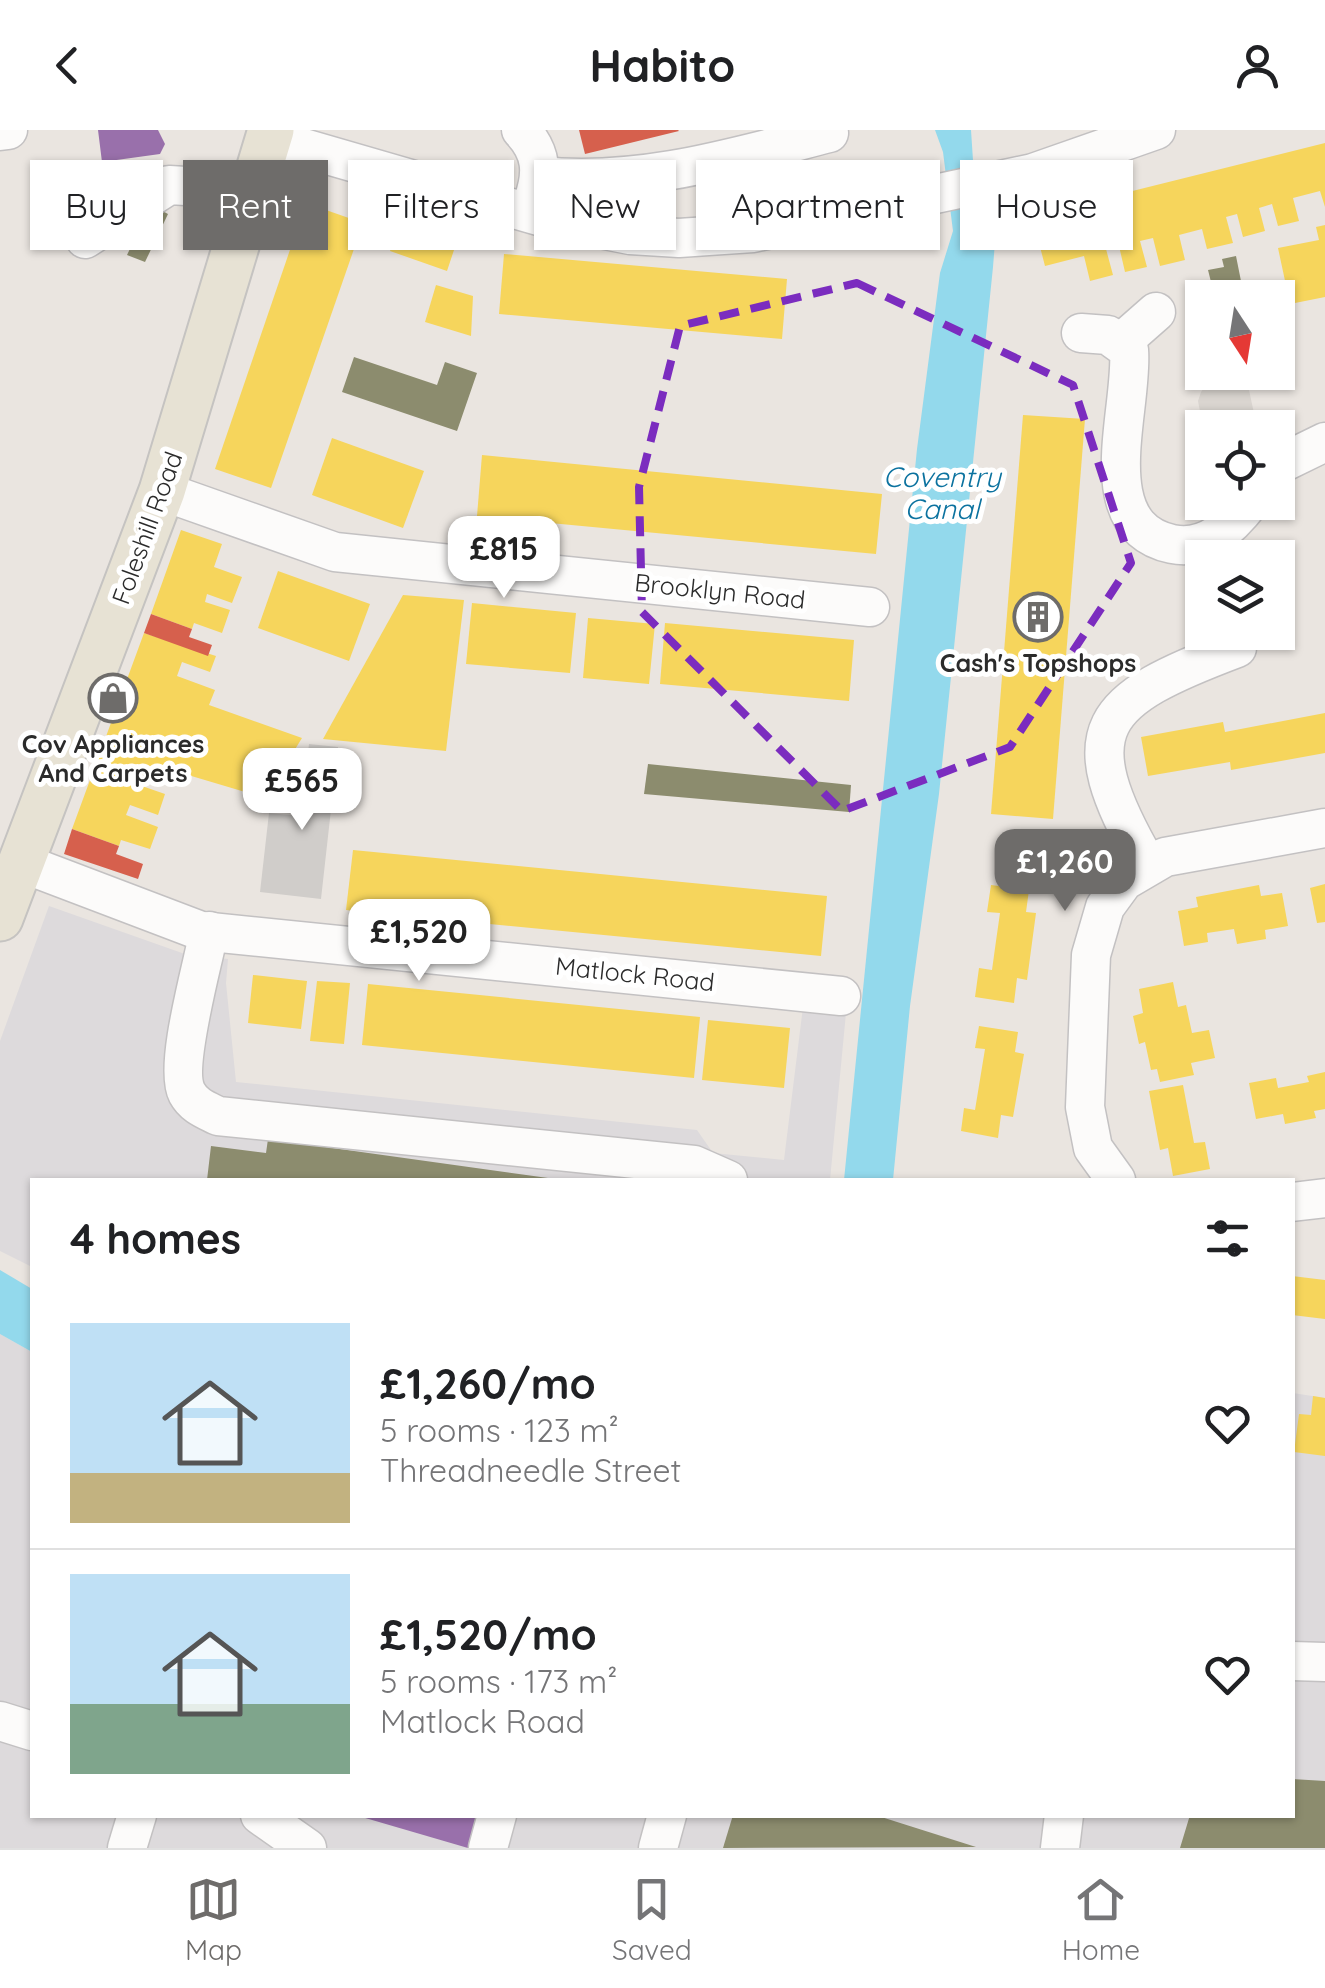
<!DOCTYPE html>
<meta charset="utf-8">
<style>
:root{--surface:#fff;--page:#f2f2f2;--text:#202124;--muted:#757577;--line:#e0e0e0;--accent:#6e6c6a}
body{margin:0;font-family:Quicksand,sans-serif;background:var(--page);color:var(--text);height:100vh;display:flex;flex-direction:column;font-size:38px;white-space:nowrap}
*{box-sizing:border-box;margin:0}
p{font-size:32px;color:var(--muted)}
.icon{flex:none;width:55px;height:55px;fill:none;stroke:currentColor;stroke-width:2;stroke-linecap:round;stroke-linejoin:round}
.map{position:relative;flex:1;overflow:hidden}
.sheet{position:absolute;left:30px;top:1048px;width:1265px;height:640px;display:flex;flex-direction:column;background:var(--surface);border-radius:0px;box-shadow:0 2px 8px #0004}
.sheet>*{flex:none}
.banner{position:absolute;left:30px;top:30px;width:1265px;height:90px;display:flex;gap:20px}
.needle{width:65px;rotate:168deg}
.fabs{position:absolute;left:1185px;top:150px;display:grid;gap:20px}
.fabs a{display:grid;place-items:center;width:110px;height:110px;border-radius:0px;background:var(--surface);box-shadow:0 2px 8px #0004;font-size:50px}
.price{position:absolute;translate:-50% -85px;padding:0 22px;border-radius:20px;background:#fff;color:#222;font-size:32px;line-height:65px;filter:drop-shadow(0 2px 5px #0008)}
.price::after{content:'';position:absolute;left:50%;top:60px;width:30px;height:22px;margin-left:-15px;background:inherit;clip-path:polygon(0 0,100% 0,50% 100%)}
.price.selected{background:var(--accent);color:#fff}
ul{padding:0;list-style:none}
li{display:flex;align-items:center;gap:30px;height:250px;padding:0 40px}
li+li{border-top:2px solid var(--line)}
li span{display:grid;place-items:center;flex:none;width:280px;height:200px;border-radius:0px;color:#555}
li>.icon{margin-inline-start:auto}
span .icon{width:120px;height:120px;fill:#fffc;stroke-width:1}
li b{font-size:42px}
h2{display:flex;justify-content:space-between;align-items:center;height:120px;padding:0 40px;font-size:42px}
.tag{padding:0 35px;border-radius:0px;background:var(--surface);box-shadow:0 2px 8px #0004;font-size:35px;line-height:90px}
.tag.selected{background:var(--accent);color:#fff}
header{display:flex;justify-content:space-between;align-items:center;height:130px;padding:0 40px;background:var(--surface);font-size:45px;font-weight:800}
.tabs{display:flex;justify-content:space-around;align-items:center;height:140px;border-top:2px solid var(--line);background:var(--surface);font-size:28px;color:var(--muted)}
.tabs a{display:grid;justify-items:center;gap:5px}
.tabs .selected{color:var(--accent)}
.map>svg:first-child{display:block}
</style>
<header><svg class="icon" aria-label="back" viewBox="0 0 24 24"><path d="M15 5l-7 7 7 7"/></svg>Habito<svg class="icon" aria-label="person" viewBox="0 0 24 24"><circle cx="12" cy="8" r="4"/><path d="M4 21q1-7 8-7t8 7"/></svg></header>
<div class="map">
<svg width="1325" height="1718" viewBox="0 0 1325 1718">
<rect width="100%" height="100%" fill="#eae5e0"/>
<g fill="#dddadc">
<path d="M 49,776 L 182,823 L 228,829 L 226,853 L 236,952 L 697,1000 L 713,1023 L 784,1030 L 803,877 L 846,883 L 830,1050 L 32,1050 L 32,1137 L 0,1121 L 0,911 Z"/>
<path d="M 0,1204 L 32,1222 L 32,1685 L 1292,1685 L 1293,1263 L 1325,1268 L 1325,1718 L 0,1718 Z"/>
</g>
<path fill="#dad5d0" d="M 1228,245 L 1246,246 L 1255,288 L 1203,297 L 1198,271 L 1201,262 L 1210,250 Z"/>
<g fill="#93d9ec">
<path d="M 935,0 L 971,0 L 977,91 L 995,112 L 993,137 L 939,664 L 910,876 L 893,1050 L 844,1050 L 917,319 L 940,143 L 953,101 L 943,22 Z"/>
<path d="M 0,1140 L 32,1159 L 32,1222 L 0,1204 Z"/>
</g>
<g fill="#f6d55c">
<path d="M 1325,13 L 1325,77 L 1320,61 L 1293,68 L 1299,91 L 1278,96 L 1272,74 L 1259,78 L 1265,101 L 1243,107 L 1237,84 L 1226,87 L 1233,113 L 1207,119 L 1202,99 L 1179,105 L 1185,130 L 1160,136 L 1153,108 L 1140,111 L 1147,137 L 1125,142 L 1119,116 L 1106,119 L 1113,145 L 1090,151 L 1084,126 L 1045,136 L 1032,86 Z"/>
<path d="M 306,73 L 363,93 L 271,358 L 215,339 Z"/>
<path d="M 402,86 L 459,105 L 447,141 L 390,121 Z"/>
<path d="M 1325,95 L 1325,167 L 1290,174 L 1278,118 L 1319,110 L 1316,97 Z"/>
<path d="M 504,124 L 787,149 L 782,209 L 499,184 Z"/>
<path d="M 436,155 L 473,166 L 471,206 L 425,192 Z"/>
<path d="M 1023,285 L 1085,289 L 1053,689 L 991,684 Z"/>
<path d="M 332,308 L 424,341 L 403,398 L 312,365 Z"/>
<path d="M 482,325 L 882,364 L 876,424 L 477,386 Z"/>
<path d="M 181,400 L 222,414 L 214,437 L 242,447 L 232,473 L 207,464 L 205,472 L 230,480 L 222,503 L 194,493 L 192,499 L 151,484 Z"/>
<path d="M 278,441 L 370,474 L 349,531 L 258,498 Z"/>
<path d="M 403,465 L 464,470 L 446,621 L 323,609 Z"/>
<path d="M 472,473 L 576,483 L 570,543 L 466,534 Z"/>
<path d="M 588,488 L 655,494 L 649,554 L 583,548 Z"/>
<path d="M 665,493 L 854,510 L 849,571 L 660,554 Z"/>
<path d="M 144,503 L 216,526 L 210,542 L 182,532 L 177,546 L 215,560 L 209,575 L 302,608 L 265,668 L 178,642 L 175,651 L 144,640 L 139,655 L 165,664 L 158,685 L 130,675 L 126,685 L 158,697 L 150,719 L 121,710 L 119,716 L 72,699 Z"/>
<path d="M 1325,583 L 1325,623 L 1231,640 L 1230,632 L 1148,646 L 1141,607 L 1223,592 L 1225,602 Z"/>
<path d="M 353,720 L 827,766 L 821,826 L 346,780 Z"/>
<path d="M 1325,754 L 1325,792 L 1317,793 L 1310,758 Z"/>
<path d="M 991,755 L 1029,760 L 1026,782 L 1036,783 L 1027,850 L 1017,848 L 1014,873 L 975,867 L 979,838 L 992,840 L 996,811 L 1000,783 L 987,782 Z"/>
<path d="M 1259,755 L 1261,766 L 1282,763 L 1288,796 L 1265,800 L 1266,809 L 1237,814 L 1234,799 L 1207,803 L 1208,812 L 1184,816 L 1178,781 L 1198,777 L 1196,767 Z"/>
<path d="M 253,845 L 307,851 L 301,899 L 248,893 Z"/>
<path d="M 317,851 L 350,853 L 344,914 L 310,911 Z"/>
<path d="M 1173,852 L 1178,877 L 1186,875 L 1192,903 L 1209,900 L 1215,928 L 1191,933 L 1194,945 L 1160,952 L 1157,939 L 1151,940 L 1145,912 L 1139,914 L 1133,886 L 1143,883 L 1139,859 Z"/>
<path d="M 368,854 L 700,887 L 694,948 L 362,915 Z"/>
<path d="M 708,890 L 790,898 L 784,958 L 702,950 Z"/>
<path d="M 979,896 L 1018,902 L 1015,922 L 1024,924 L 1013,987 L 1001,985 L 998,1008 L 961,1001 L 964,978 L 975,980 L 985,919 L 975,918 Z"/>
<path d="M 1325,942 L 1325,979 L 1314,981 L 1316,988 L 1285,994 L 1283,984 L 1256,989 L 1249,953 L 1276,948 L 1278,958 L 1309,952 L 1307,946 Z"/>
<path d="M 1183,955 L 1194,1013 L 1205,1012 L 1210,1039 L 1173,1046 L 1168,1018 L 1160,1020 L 1149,961 Z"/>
<path d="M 1292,1146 L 1325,1150 L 1325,1189 L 1292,1185 Z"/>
<path d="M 1313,1266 L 1325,1268 L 1325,1326 L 1294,1322 L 1299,1284 L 1311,1285 Z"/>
</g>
<g fill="#d6604d">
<path d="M 579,0 L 678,0 L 679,1 L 585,24 Z"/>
<path d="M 151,484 L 192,499 L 189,507 L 212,515 L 208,526 L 144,503 Z"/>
<path d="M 72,699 L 119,716 L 116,724 L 143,734 L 138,749 L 64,724 Z"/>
</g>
<g fill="#9970ab">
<path d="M 98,0 L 158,0 L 165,14 L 160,24 L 102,32 Z"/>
<path d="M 355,1685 L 478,1685 L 468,1718 Z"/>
</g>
<g fill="#8c8c6e">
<path d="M 151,75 L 168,84 L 145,132 L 127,125 Z"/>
<path d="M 1236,126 L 1244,166 L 1215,168 L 1208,140 L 1224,137 L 1222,129 Z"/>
<path d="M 354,227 L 437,255 L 445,232 L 477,243 L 457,301 L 342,262 Z"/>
<path d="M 648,634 L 851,655 L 849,682 L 644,664 Z"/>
<path d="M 268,1009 L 548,1048 L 548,1050 L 207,1050 L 211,1016 L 266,1023 Z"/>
<path d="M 1292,1649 L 1325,1651 L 1325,1718 L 1180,1718 L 1190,1685 L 1292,1685 Z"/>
<path d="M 733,1685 L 875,1685 L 976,1717 L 723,1718 Z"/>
</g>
<path fill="#d0cdca" d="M 309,614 L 338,617 L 321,769 L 260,762 L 269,683 L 301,686 Z"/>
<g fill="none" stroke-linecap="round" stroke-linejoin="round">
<g stroke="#c3c1c2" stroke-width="41">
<g id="minor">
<path d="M 521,0 C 542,22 543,43 533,71"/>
<path d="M 0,1 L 8,0"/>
<path d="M 269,8 L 549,89 L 630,105 L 679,108 L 753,103 L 1033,43 L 1156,0"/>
<path d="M 540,46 C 640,56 732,28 829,3"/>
<path d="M 85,109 L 169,55 L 253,60"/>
<path d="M 1081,203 L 1108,205 L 1129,220 C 1134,278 1088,396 1172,414 C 1206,421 1231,397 1250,372"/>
<path d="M 1123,211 L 1156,182"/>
<path d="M 1278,335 L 1325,312"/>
<path d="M 162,361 L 335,422 L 870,477"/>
<path d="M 22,733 L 201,801 L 841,866"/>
<path d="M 1147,734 C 1068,598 1099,570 1237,518"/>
<path d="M 209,801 C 203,834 173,937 187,963 C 194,976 206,980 218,986 L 694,1035 L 728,1050"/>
<path d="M 1116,1050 L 1093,1018 L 1085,977 L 1091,825 L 1105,777 L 1124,751 L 1165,727 L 1325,698"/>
<path d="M 1292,1072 L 1325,1068"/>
<path d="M 1292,1531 L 1325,1532"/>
<path d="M 0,1591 L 32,1601"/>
<path d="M 260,1685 L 307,1718"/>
<path d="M 127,1718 L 137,1685"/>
<path d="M 488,1718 L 497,1685"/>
<path d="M 658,1718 L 667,1685"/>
<path d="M 1060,1718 L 1064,1685"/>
</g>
</g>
<g stroke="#c5c3c1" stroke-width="49">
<path id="major" d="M 0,788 L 162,361 L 271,0"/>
</g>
<use href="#minor" stroke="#fcfbfa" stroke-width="38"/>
<use href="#major" stroke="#e7e2d4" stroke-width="45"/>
</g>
<path fill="none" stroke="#7b2cbf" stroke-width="8" stroke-dasharray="20 12" stroke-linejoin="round" d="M 857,153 L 1073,255 L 1131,433 L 1010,617 L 842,681 L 642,482 L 639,357 L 680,196 Z"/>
<defs>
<g id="building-ring" transform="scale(2.5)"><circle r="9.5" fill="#fff" stroke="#6e6c6a" stroke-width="1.5"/><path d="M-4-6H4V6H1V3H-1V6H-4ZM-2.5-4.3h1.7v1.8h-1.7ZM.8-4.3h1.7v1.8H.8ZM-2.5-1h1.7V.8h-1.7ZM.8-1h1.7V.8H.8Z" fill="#6e6c6a"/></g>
<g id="shop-ring" transform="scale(2.5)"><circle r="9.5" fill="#fff" stroke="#6e6c6a" stroke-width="1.5"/><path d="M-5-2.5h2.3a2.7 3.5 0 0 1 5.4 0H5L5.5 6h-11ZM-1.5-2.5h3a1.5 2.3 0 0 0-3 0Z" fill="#6e6c6a"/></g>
</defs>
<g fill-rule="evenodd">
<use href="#building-ring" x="1038" y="487"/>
<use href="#shop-ring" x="113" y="568"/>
</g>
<g text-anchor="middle" stroke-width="10" stroke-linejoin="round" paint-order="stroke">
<g font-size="25" fill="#2b2b2b" stroke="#fff">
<text transform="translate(147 398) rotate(-70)" y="9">Foleshill Road</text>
<text transform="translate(720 461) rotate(6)" y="9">Brooklyn Road</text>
<text transform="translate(635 844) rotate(6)" y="9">Matlock Road</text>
</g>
<g font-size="25" font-weight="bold" fill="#2b2b2b" stroke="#fff">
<text x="1038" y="542">Cash's Topshops</text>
<text x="113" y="623">Cov Appliances<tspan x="113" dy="29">And Carpets</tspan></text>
</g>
<g font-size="28" font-style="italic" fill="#0b729f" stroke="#fff">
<text x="942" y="357">Coventry<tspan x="942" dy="32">Canal</tspan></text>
</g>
</g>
</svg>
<div class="fabs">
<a><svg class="needle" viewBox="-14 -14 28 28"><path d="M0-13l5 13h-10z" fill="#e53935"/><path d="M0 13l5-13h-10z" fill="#757577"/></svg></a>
<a><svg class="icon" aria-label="locate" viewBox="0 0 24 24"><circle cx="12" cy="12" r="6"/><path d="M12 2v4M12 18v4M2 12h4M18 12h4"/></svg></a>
<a><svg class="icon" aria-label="layers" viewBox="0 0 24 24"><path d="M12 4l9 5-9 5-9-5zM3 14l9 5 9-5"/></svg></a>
</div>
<b class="price" style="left:504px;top:471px">£815</b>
<b class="price" style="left:302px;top:703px">£565</b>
<b class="price selected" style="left:1065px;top:784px">£1,260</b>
<b class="price" style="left:419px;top:854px">£1,520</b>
<div class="banner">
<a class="tag">Buy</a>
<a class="tag selected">Rent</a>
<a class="tag">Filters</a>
<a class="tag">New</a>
<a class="tag">Apartment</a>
<a class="tag">House</a>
</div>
<section class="sheet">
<h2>4 homes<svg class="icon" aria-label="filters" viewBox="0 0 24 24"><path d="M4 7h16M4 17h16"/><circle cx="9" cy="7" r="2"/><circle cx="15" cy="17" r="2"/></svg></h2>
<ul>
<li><span style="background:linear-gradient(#bfe0f5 75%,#c2b280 0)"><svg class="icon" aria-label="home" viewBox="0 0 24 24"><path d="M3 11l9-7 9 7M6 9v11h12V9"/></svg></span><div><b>£1,260/mo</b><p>5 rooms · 123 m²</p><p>Threadneedle Street</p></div><svg class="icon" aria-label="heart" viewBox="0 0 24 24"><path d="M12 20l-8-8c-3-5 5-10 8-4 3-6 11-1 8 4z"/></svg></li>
<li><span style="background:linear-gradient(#bfe0f5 65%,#7fa58c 0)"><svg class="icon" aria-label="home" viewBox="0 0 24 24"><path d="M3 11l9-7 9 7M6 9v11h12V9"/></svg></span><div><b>£1,520/mo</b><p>5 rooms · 173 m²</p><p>Matlock Road</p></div><svg class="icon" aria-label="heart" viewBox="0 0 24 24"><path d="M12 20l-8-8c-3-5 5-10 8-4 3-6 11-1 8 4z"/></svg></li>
</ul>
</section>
</div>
<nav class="tabs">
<a class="selected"><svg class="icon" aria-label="map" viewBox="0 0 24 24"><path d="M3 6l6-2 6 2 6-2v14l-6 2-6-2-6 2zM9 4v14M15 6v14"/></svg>Map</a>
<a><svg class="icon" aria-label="saved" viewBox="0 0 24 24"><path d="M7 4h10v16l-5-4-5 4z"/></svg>Saved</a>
<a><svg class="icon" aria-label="home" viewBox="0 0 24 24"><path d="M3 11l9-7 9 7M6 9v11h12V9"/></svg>Home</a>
</nav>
